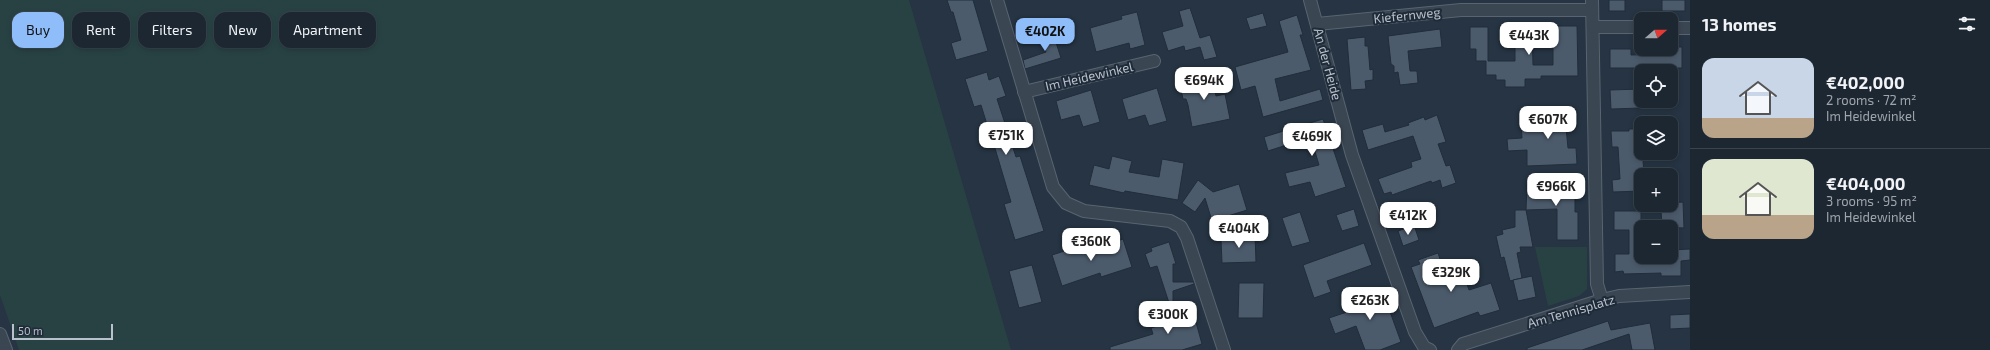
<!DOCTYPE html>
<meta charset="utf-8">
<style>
:root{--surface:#1c2732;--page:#29333e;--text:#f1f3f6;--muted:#a0a5ac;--line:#3a444d;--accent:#8fbdfa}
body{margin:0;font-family:"Exo 2",sans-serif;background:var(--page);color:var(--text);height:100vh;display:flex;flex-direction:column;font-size:15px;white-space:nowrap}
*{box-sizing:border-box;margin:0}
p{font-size:13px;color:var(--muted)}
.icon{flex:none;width:22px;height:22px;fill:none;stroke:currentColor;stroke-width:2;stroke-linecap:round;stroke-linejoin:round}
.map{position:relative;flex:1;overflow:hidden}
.details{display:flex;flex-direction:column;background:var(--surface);width:300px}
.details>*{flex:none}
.guide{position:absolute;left:12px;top:12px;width:380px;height:36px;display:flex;gap:8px}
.needle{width:26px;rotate:70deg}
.buttons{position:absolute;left:1634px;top:12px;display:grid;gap:8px}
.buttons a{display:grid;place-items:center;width:44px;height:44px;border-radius:8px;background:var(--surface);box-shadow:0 2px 6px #0003,0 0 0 1px var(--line);font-size:20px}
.scale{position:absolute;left:12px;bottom:10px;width:101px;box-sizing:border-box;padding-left:4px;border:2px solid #b8c1cc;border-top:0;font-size:11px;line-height:14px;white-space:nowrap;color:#b8c1cc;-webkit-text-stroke:3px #1f2b38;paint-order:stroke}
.price{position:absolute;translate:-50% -34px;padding:0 9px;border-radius:8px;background:#fff;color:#222;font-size:13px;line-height:26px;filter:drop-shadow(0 1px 2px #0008)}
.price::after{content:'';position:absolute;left:50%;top:24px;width:12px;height:9px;margin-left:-6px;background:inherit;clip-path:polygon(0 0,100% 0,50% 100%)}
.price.current{background:var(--accent);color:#111}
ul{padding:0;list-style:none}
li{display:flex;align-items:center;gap:12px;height:100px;padding:0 12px}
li+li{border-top:1px solid var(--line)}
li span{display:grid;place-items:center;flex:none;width:112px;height:80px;border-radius:12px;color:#555}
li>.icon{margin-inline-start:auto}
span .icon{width:48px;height:48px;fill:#fffc;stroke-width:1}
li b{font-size:17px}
h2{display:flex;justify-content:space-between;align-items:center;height:48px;padding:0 12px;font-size:17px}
.pill{padding:0 14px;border-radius:12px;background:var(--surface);box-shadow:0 2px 6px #0003,0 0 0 1px var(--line);font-size:14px;line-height:36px}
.pill.current{background:var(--accent);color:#111}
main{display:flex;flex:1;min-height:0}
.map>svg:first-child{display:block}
</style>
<main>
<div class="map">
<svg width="1690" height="350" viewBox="0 0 1690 350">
<rect width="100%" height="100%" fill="#263443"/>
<g fill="#284244">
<path d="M 0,0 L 909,0 L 1011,350 L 19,350 L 0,295 Z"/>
<path d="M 1535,247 L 1587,247 L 1587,289 L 1579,296 L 1548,306 Z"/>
</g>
<g fill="#4c5b6c" stroke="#212d3a">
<path d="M 947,0 L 973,0 L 988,51 L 956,60 L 951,43 L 961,40 L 953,12 L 951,12 Z"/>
<rect x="1609" y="0" width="16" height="11"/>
<rect x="1662" y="0" width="23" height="11"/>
<path d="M 1190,8 L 1200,38 L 1210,35 L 1217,57 L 1204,60 L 1200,47 L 1185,51 L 1184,46 L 1168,51 L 1162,32 L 1183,26 L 1179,11 Z"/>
<path d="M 1137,12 L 1145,45 L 1130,49 L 1129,43 L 1096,52 L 1090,28 L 1122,19 L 1121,16 Z"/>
<path d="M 1263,13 L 1267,26 L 1250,30 L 1246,18 Z"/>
<path d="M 1297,15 L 1303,35 L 1300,35 L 1311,70 L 1275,79 L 1280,101 L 1320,89 L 1323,100 L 1263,117 L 1255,86 L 1241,90 L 1235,67 L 1288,52 L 1279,21 Z"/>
<path d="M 1553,26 L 1577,26 L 1578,76 L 1541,76 L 1541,79 L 1525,79 L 1525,87 L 1505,87 L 1505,80 L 1496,80 L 1496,75 L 1486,75 L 1486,61 L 1476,61 L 1476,49 L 1470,49 L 1470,27 L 1488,27 L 1488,61 L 1515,61 L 1515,28 L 1532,28 L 1533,65 L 1553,65 Z"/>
<path d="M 1440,29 L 1442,47 L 1408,51 L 1410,71 L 1417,71 L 1418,83 L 1400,85 L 1398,72 L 1394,73 L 1394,66 L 1391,64 L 1388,36 Z"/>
<path d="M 1052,30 L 1061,58 L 1025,69 L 1023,60 L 1046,52 L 1041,34 Z"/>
<path d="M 1365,37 L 1365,46 L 1368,46 L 1370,70 L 1373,69 L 1373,80 L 1365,81 L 1366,89 L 1351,90 L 1347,39 Z"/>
<path d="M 1671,47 L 1682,47 L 1682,68 L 1610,68 L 1610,49 L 1631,49 L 1631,55 L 1663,54 L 1663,49 L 1671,49 Z"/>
<path d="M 987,72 L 989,80 L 999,76 L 1006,96 L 997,99 L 1016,157 L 1020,156 L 1044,231 L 1015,240 L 1004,204 L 1011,202 L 994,145 L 984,149 L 979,134 L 989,131 L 981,105 L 974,107 L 965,79 Z"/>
<path d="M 1211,74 L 1216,96 L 1225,94 L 1230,119 L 1192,127 L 1188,105 L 1186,99 L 1183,99 L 1179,81 Z"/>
<path d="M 1157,88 L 1167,121 L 1149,126 L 1145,115 L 1128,120 L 1122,99 Z"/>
<path d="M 1641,89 L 1641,108 L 1611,109 L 1610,90 Z"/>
<path d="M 1091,90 L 1100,122 L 1083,127 L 1079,115 L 1061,120 L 1056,101 Z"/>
<path d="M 1577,110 L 1577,127 L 1566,127 L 1568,148 L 1576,148 L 1577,164 L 1527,166 L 1527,150 L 1508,151 L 1507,139 L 1522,138 L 1521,124 L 1541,123 L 1541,111 Z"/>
<path d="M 1437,115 L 1446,142 L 1438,144 L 1446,166 L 1450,165 L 1456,183 L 1442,188 L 1440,180 L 1432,183 L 1431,181 L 1392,195 L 1391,192 L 1384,194 L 1378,179 L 1412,167 L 1411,162 L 1421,159 L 1413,136 L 1368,150 L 1362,130 L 1383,124 L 1385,132 L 1409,125 L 1408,123 L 1424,117 L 1425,120 Z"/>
<path d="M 1323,119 L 1346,187 L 1315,197 L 1310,182 L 1289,187 L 1285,173 L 1319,165 L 1313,145 L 1298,150 L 1296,142 L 1268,151 L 1264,137 Z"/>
<path d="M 1629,129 L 1641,129 L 1641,160 L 1643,160 L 1644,175 L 1641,175 L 1641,191 L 1613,192 L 1612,180 L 1620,179 L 1618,147 L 1612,147 L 1611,131 L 1629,131 Z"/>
<path d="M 1112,156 L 1132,161 L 1129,172 L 1159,177 L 1162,159 L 1184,163 L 1178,200 L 1125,191 L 1124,193 L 1089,185 L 1094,165 L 1109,169 Z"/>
<path d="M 1198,180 L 1213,192 L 1239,184 L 1247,210 L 1212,221 L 1205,198 L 1195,212 L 1182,203 Z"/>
<path d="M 1527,185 L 1575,185 L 1575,212 L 1578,212 L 1578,240 L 1557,240 L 1557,209 L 1526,210 Z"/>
<path d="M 1683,202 L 1684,228 L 1662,227 L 1661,211 L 1668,211 L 1668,205 L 1671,205 L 1671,203 Z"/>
<path d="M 1354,209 L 1359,226 L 1342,231 L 1336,215 Z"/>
<path d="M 1515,210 L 1526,210 L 1533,247 L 1520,247 L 1521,252 L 1517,253 L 1522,278 L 1510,281 L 1504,257 L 1501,258 L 1496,236 L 1503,234 L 1502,230 L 1515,227 Z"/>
<path d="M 1614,211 L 1641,211 L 1641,257 L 1671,257 L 1671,250 L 1690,249 L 1690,260 L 1681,261 L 1681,276 L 1661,276 L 1661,273 L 1624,274 L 1623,271 L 1615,272 L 1615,254 L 1629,254 L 1629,230 L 1614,230 Z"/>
<path d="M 1300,212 L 1310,242 L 1292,247 L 1282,218 Z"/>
<path d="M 1414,225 L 1419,240 L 1403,246 L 1398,231 Z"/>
<path d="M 1255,233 L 1256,262 L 1222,263 L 1221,240 L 1232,240 L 1232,234 Z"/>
<path d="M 1123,239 L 1132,267 L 1101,277 L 1100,273 L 1062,286 L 1052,255 L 1080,246 L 1082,253 Z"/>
<path d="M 1169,242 L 1176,264 L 1173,264 L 1173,282 L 1194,282 L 1194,284 L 1173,291 L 1173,309 L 1171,309 L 1157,266 L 1150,268 L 1145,254 L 1152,251 L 1151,248 Z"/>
<path d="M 1364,243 L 1372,265 L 1327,281 L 1331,292 L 1314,298 L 1303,265 Z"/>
<path d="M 1438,253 L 1444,271 L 1461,266 L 1469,290 L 1491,283 L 1500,310 L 1480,316 L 1478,312 L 1434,328 L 1411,267 L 1420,264 L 1418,260 Z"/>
<path d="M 1032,265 L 1042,302 L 1019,308 L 1009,271 Z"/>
<path d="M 1532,276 L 1536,297 L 1518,301 L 1513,280 Z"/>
<path d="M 1239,283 L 1264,283 L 1263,318 L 1238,318 Z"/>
<path d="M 1381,287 L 1401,342 L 1380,350 L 1365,350 L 1356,326 L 1335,334 L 1329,318 L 1356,309 L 1352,298 Z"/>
<path d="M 1192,308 L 1202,344 L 1182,350 L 1110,350 L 1110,347 L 1153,334 L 1151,328 L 1170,322 L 1168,315 Z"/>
<path d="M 1690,314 L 1690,328 L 1670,329 L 1670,315 Z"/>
<path d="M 1608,321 L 1611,330 L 1650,323 L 1655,350 L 1632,350 L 1629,334 L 1582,350 L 1527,350 L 1527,348 Z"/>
</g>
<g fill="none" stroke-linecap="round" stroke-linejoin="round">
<g stroke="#596470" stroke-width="14">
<g id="minor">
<path d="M 997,0 L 1053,187 L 1066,203 L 1084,211 L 1170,221 L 1181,227 L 1187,238 L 1224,350"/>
<path d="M 1310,0 L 1352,155 L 1415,332 L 1424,347 L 1430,350"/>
<path d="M 1592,0 L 1597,284 L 1602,300"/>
<path d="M 1317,24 L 1461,10 L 1592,10"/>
<path d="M 1593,27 L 1641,27"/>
<path d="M 1671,28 L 1690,28"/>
<path d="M 1024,92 L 1154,61"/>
<path d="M 0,334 L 6,350"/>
<path d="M 1458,350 L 1463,344 L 1602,300 L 1619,296 L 1690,292"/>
</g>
</g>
<use href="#minor" stroke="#3b4653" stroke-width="12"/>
</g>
<g text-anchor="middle" stroke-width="4" stroke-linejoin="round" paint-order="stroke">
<g font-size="13" fill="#b8c1cc" stroke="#1f2b38">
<text transform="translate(1407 15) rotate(-6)" y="5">Kiefernweg</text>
<text transform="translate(1328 64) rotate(75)" y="5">An der Heide</text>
<text transform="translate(1089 76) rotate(-13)" y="5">Im Heidewinkel</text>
<text transform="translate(1571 311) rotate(-16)" y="5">Am Tennisplatz</text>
</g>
</g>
</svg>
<div class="buttons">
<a><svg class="needle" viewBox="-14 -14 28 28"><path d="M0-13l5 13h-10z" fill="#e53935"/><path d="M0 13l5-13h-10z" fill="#a0a5ac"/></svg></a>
<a><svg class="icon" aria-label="locate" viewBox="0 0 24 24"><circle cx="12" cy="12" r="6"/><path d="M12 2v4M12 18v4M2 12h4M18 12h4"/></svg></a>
<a><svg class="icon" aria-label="layers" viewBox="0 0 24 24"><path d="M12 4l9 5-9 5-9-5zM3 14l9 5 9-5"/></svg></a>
<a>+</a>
<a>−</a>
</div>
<div class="scale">50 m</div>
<b class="price current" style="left:1045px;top:52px">€402K</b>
<b class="price" style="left:1529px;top:56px">€443K</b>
<b class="price" style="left:1204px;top:101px">€694K</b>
<b class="price" style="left:1548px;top:140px">€607K</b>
<b class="price" style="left:1006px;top:156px">€751K</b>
<b class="price" style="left:1312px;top:157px">€469K</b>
<b class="price" style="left:1556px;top:207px">€966K</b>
<b class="price" style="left:1408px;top:236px">€412K</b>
<b class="price" style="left:1239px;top:249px">€404K</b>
<b class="price" style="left:1091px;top:262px">€360K</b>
<b class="price" style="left:1451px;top:293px">€329K</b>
<b class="price" style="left:1370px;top:321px">€263K</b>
<b class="price" style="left:1168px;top:335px">€300K</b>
<div class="guide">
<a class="pill current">Buy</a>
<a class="pill">Rent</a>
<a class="pill">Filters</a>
<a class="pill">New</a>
<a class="pill">Apartment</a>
</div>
</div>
<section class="details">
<h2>13 homes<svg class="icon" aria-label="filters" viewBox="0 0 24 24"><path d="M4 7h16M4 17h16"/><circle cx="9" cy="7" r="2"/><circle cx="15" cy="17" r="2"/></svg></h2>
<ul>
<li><span style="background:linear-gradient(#c9d6e8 75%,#b9a48a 0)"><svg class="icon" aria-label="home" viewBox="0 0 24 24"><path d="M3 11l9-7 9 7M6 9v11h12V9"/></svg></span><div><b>€402,000</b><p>2 rooms · 72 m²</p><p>Im Heidewinkel</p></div></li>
<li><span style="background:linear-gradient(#dfe7d0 70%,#b9a48a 0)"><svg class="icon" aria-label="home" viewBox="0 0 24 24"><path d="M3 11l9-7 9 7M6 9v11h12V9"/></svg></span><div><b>€404,000</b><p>3 rooms · 95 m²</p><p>Im Heidewinkel</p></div></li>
</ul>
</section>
</main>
